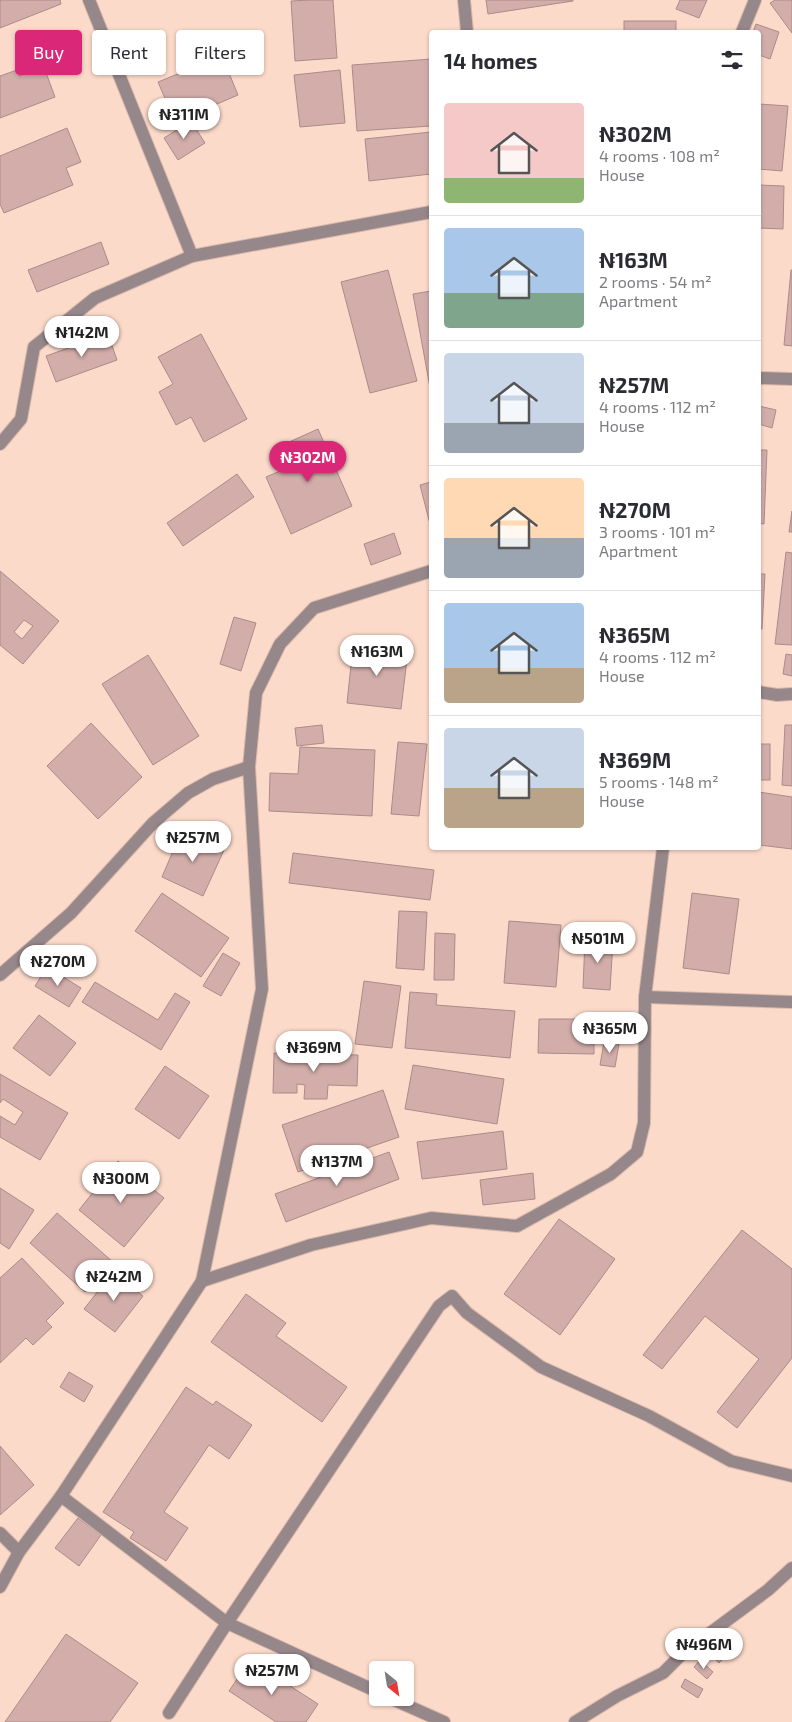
<!DOCTYPE html>
<meta charset="utf-8">
<style>
:root{--surface:#fff;--page:#f7f7f7;--text:#2b2b33;--muted:#7c7c81;--line:#e1e1e2;--accent:#db2777}
body{margin:0;font-family:"Exo 2",sans-serif;background:var(--page);color:var(--text);height:100vh;display:flex;flex-direction:column;font-size:19px;white-space:nowrap}
*{box-sizing:border-box;margin:0}
p{font-size:16px;color:var(--muted)}
.icon{flex:none;width:28px;height:28px;fill:none;stroke:currentColor;stroke-width:2;stroke-linecap:round;stroke-linejoin:round}
.map{position:relative;flex:1;overflow:hidden}
.panel{position:absolute;left:429px;top:30px;width:332px;height:820px;display:flex;flex-direction:column;background:var(--surface);border-radius:5px;box-shadow:0 1px 4px #0004}
.panel>*{flex:none}
.top-card{position:absolute;left:15px;top:30px;width:339px;height:45px;display:flex;gap:10px}
.needle{width:32px;rotate:150deg}
.buttons{position:absolute;left:369px;top:1661px;display:grid;gap:10px}
.buttons a{display:grid;place-items:center;width:45px;height:45px;border-radius:5px;background:var(--surface);box-shadow:0 1px 4px #0004;font-size:25px}
.price{position:absolute;translate:-50% -42px;padding:0 11px;border-radius:18px;background:#fff;color:#222;font-size:16px;line-height:32px;filter:drop-shadow(0 1px 2px #0008)}
.price::after{content:'';position:absolute;left:50%;top:30px;width:15px;height:11px;margin-left:-8px;background:inherit;clip-path:polygon(0 0,100% 0,50% 100%)}
.price.active{background:var(--accent);color:#fff}
ul{padding:0;list-style:none}
li{display:flex;align-items:center;gap:15px;height:125px;padding:0 15px}
li+li{border-top:1px solid var(--line)}
li span{display:grid;place-items:center;flex:none;width:140px;height:100px;border-radius:5px;color:#555}
li>.icon{margin-inline-start:auto}
span .icon{width:60px;height:60px;fill:#fffc;stroke-width:1}
li b{font-size:21px}
h2{display:flex;justify-content:space-between;align-items:center;height:60px;padding:0 15px;font-size:21px}
.chip{padding:0 18px;border-radius:5px;background:var(--surface);box-shadow:0 1px 4px #0004;font-size:18px;line-height:45px}
.chip.active{background:var(--accent);color:#fff}
.map>svg:first-child{display:block}
</style>
<div class="map">
<svg width="792" height="1722" viewBox="0 0 792 1722">
<rect width="100%" height="100%" fill="#fcdaca"/>
<g fill="#d2adaa" stroke="#ae8a88" fill-rule="evenodd">
<path d="M 0,0 L 60,0 L 61,4 L 0,28 Z"/>
<path d="M 310,0 L 333,0 L 337,58 L 295,61 L 291,1 Z"/>
<path d="M 486,0 L 573,0 L 573,1 L 488,14 Z"/>
<path d="M 680,0 L 707,0 L 699,18 L 676,9 Z"/>
<path d="M 775,0 L 792,0 L 792,33 L 770,3 Z"/>
<rect x="624" y="21" width="52" height="11"/>
<path d="M 756,24 L 779,32 L 770,59 L 759,55 L 759,32 L 753,32 Z"/>
<path d="M 222,56 L 238,95 L 175,122 L 158,82 Z"/>
<path d="M 431,59 L 431,126 L 357,131 L 352,65 Z"/>
<path d="M 17,70 L 19,76 L 34,70 L 36,74 L 45,70 L 55,97 L 0,118 L 0,76 Z"/>
<path d="M 340,70 L 345,123 L 300,127 L 294,75 Z"/>
<path d="M 759,104 L 788,106 L 782,171 L 759,169 Z"/>
<path d="M 191,121 L 205,143 L 178,160 L 164,138 Z"/>
<path d="M 67,128 L 81,162 L 66,168 L 73,185 L 4,213 L 0,204 L 0,156 Z"/>
<path d="M 431,132 L 431,174 L 369,181 L 365,139 Z"/>
<path d="M 759,185 L 784,186 L 783,229 L 759,228 Z"/>
<path d="M 101,242 L 109,264 L 37,292 L 28,270 Z"/>
<path d="M 388,270 L 417,381 L 370,393 L 341,282 Z"/>
<path d="M 791,270 L 792,270 L 792,346 L 784,345 Z"/>
<path d="M 431,291 L 431,393 L 413,294 Z"/>
<path d="M 108,334 L 117,360 L 56,382 L 46,356 Z"/>
<path d="M 201,334 L 247,419 L 204,442 L 191,417 L 176,425 L 159,392 L 173,384 L 158,357 Z"/>
<path d="M 759,406 L 776,410 L 772,428 L 759,424 Z"/>
<path d="M 318,429 L 352,506 L 291,534 L 266,477 L 287,468 L 278,447 Z"/>
<path d="M 759,450 L 767,450 L 764,524 L 759,523 Z"/>
<path d="M 237,474 L 254,497 L 183,546 L 167,523 Z"/>
<path d="M 431,482 L 431,528 L 420,485 Z"/>
<path d="M 792,511 L 792,532 L 789,532 Z"/>
<path d="M 394,533 L 401,554 L 371,565 L 364,544 Z"/>
<path d="M 786,552 L 792,553 L 792,645 L 775,644 Z"/>
<path d="M 0,571 L 59,621 L 23,664 L 0,645 ZM 24,620 L 33,626 L 22,639 L 14,632 Z"/>
<path d="M 759,574 L 765,574 L 762,629 L 759,629 Z"/>
<path d="M 234,617 L 256,623 L 241,671 L 220,664 Z"/>
<path d="M 353,646 L 408,651 L 401,709 L 347,703 Z"/>
<path d="M 786,654 L 792,655 L 792,676 L 783,674 Z"/>
<path d="M 148,655 L 199,736 L 153,765 L 102,684 Z"/>
<path d="M 91,723 L 142,777 L 98,819 L 47,766 Z"/>
<path d="M 322,725 L 324,743 L 297,746 L 295,728 Z"/>
<path d="M 785,725 L 792,725 L 792,786 L 782,785 Z"/>
<path d="M 398,742 L 427,744 L 419,816 L 391,814 Z"/>
<rect x="759" y="744" width="11" height="36"/>
<path d="M 300,747 L 375,750 L 372,816 L 269,811 L 270,773 L 298,774 Z"/>
<path d="M 759,792 L 792,797 L 792,849 L 759,845 Z"/>
<path d="M 182,830 L 225,848 L 203,896 L 162,877 Z"/>
<path d="M 293,853 L 434,870 L 430,900 L 289,883 Z"/>
<path d="M 162,893 L 229,938 L 201,977 L 135,931 Z"/>
<path d="M 692,893 L 739,899 L 729,974 L 683,968 Z"/>
<path d="M 399,911 L 427,912 L 424,970 L 396,968 Z"/>
<path d="M 509,921 L 561,925 L 556,987 L 504,983 Z"/>
<path d="M 435,933 L 455,934 L 454,980 L 434,980 Z"/>
<path d="M 585,939 L 613,941 L 610,990 L 583,988 Z"/>
<path d="M 223,953 L 240,963 L 221,996 L 203,986 Z"/>
<path d="M 47,967 L 81,988 L 69,1007 L 35,986 Z"/>
<path d="M 364,981 L 401,986 L 392,1048 L 355,1044 Z"/>
<path d="M 95,982 L 158,1020 L 175,993 L 190,1002 L 161,1050 L 82,1002 Z"/>
<path d="M 410,992 L 437,994 L 436,1005 L 515,1011 L 510,1058 L 405,1048 Z"/>
<path d="M 39,1015 L 76,1043 L 50,1076 L 13,1048 Z"/>
<path d="M 539,1019 L 594,1019 L 594,1054 L 538,1053 Z"/>
<path d="M 604,1042 L 619,1044 L 615,1067 L 600,1065 Z"/>
<path d="M 274,1053 L 358,1055 L 357,1086 L 328,1085 L 327,1099 L 304,1099 L 305,1085 L 297,1084 L 297,1093 L 273,1093 Z"/>
<path d="M 413,1065 L 504,1079 L 497,1124 L 405,1109 Z"/>
<path d="M 165,1066 L 209,1096 L 179,1139 L 135,1109 Z"/>
<path d="M 0,1074 L 68,1113 L 40,1160 L 0,1137 L 0,1116 L 15,1125 L 23,1112 L 3,1099 L 0,1103 Z"/>
<path d="M 383,1090 L 399,1137 L 298,1172 L 282,1125 Z"/>
<path d="M 503,1131 L 507,1169 L 422,1179 L 417,1142 Z"/>
<path d="M 389,1152 L 399,1179 L 286,1222 L 275,1194 Z"/>
<path d="M 118,1161 L 164,1198 L 124,1247 L 79,1210 Z"/>
<path d="M 533,1173 L 535,1199 L 483,1205 L 480,1180 Z"/>
<path d="M 0,1188 L 34,1210 L 9,1249 L 0,1243 Z"/>
<path d="M 57,1213 L 113,1262 L 85,1292 L 30,1243 Z"/>
<path d="M 559,1219 L 615,1259 L 560,1335 L 504,1294 Z"/>
<path d="M 742,1230 L 792,1269 L 792,1358 L 737,1428 L 717,1412 L 759,1359 L 705,1316 L 662,1369 L 643,1355 Z"/>
<path d="M 22,1258 L 64,1303 L 46,1321 L 52,1327 L 33,1345 L 26,1338 L 0,1363 L 0,1278 Z"/>
<path d="M 113,1272 L 143,1296 L 115,1332 L 84,1309 Z"/>
<path d="M 246,1294 L 286,1323 L 276,1336 L 347,1387 L 322,1422 L 211,1342 Z"/>
<path d="M 69,1372 L 93,1386 L 84,1402 L 60,1387 Z"/>
<path d="M 186,1387 L 213,1405 L 216,1401 L 252,1425 L 229,1459 L 209,1445 L 164,1512 L 188,1528 L 166,1561 L 130,1538 L 134,1532 L 103,1512 Z"/>
<path d="M 0,1446 L 34,1485 L 0,1515 Z"/>
<path d="M 78,1518 L 101,1535 L 79,1566 L 55,1548 Z"/>
<path d="M 66,1634 L 138,1683 L 110,1722 L 5,1722 Z"/>
<path d="M 715,1640 L 729,1653 L 719,1663 L 706,1649 Z"/>
<path d="M 250,1660 L 318,1704 L 306,1722 L 276,1722 L 229,1691 Z"/>
<path d="M 700,1660 L 713,1672 L 707,1679 L 694,1667 Z"/>
<path d="M 685,1679 L 703,1689 L 698,1698 L 681,1687 Z"/>
</g>
<g fill="none" stroke-linecap="round" stroke-linejoin="round">
<g stroke="#d8b9ab" stroke-width="14">
<g id="minor">
<path d="M 89,0 L 192,256"/>
<path d="M 464,0 L 467,32"/>
<path d="M 742,32 L 755,0"/>
<path d="M 759,378 L 792,379"/>
<path d="M 0,444 L 21,419 L 34,347 L 95,298 L 192,256 L 431,212"/>
<path d="M 759,692 L 777,695 L 792,694"/>
<path d="M 0,975 L 71,913 L 153,823 L 188,793 L 213,779 L 249,767"/>
<path d="M 645,997 L 792,1002"/>
<path d="M 202,1281 L 311,1245 L 431,1218 L 517,1226 L 611,1174 L 637,1152 L 644,1123 L 645,997 L 663,848"/>
<path d="M 61,1496 L 227,1623 L 378,1692"/>
<path d="M 0,1533 L 19,1552"/>
<path d="M 0,1587 L 19,1552 L 61,1496 L 202,1281 L 262,989 L 249,767 L 256,693 L 280,644 L 314,608 L 431,571"/>
<path d="M 390,1698 L 444,1722"/>
<path d="M 169,1713 L 227,1623 L 439,1306 L 452,1296 L 467,1313 L 541,1367 L 649,1416 L 731,1461 L 792,1476"/>
<path d="M 575,1722 L 617,1696 L 663,1673 L 683,1653 L 768,1590 L 792,1568"/>
</g>
</g>
<use href="#minor" stroke="#96878a" stroke-width="12"/>
</g>
</svg>
<div class="buttons">
<a><svg class="needle" viewBox="-14 -14 28 28"><path d="M0-13l5 13h-10z" fill="#e53935"/><path d="M0 13l5-13h-10z" fill="#7c7c81"/></svg></a>
</div>
<b class="price" style="left:184px;top:140px">₦311M</b>
<b class="price" style="left:82px;top:358px">₦142M</b>
<b class="price active" style="left:308px;top:483px">₦302M</b>
<b class="price" style="left:377px;top:677px">₦163M</b>
<b class="price" style="left:193px;top:863px">₦257M</b>
<b class="price" style="left:598px;top:964px">₦501M</b>
<b class="price" style="left:58px;top:987px">₦270M</b>
<b class="price" style="left:610px;top:1054px">₦365M</b>
<b class="price" style="left:314px;top:1073px">₦369M</b>
<b class="price" style="left:337px;top:1187px">₦137M</b>
<b class="price" style="left:121px;top:1204px">₦300M</b>
<b class="price" style="left:114px;top:1302px">₦242M</b>
<b class="price" style="left:704px;top:1670px">₦496M</b>
<b class="price" style="left:272px;top:1696px">₦257M</b>
<div class="top-card">
<a class="chip active">Buy</a>
<a class="chip">Rent</a>
<a class="chip">Filters</a>
</div>
<section class="panel">
<h2>14 homes<svg class="icon" aria-label="filters" viewBox="0 0 24 24"><path d="M4 7h16M4 17h16"/><circle cx="9" cy="7" r="2"/><circle cx="15" cy="17" r="2"/></svg></h2>
<ul>
<li><span style="background:linear-gradient(#f6c9c9 75%,#8fb573 0)"><svg class="icon" aria-label="home" viewBox="0 0 24 24"><path d="M3 11l9-7 9 7M6 9v11h12V9"/></svg></span><div><b>₦302M</b><p>4 rooms · 108 m²</p><p>House</p></div></li>
<li><span style="background:linear-gradient(#a9c7e8 65%,#7fa58c 0)"><svg class="icon" aria-label="home" viewBox="0 0 24 24"><path d="M3 11l9-7 9 7M6 9v11h12V9"/></svg></span><div><b>₦163M</b><p>2 rooms · 54 m²</p><p>Apartment</p></div></li>
<li><span style="background:linear-gradient(#c9d6e8 70%,#9aa5b1 0)"><svg class="icon" aria-label="home" viewBox="0 0 24 24"><path d="M3 11l9-7 9 7M6 9v11h12V9"/></svg></span><div><b>₦257M</b><p>4 rooms · 112 m²</p><p>House</p></div></li>
<li><span style="background:linear-gradient(#ffd9b3 60%,#9aa5b1 0)"><svg class="icon" aria-label="home" viewBox="0 0 24 24"><path d="M3 11l9-7 9 7M6 9v11h12V9"/></svg></span><div><b>₦270M</b><p>3 rooms · 101 m²</p><p>Apartment</p></div></li>
<li><span style="background:linear-gradient(#a9c7e8 65%,#b9a48a 0)"><svg class="icon" aria-label="home" viewBox="0 0 24 24"><path d="M3 11l9-7 9 7M6 9v11h12V9"/></svg></span><div><b>₦365M</b><p>4 rooms · 112 m²</p><p>House</p></div></li>
<li><span style="background:linear-gradient(#c9d6e8 60%,#b9a48a 0)"><svg class="icon" aria-label="home" viewBox="0 0 24 24"><path d="M3 11l9-7 9 7M6 9v11h12V9"/></svg></span><div><b>₦369M</b><p>5 rooms · 148 m²</p><p>House</p></div></li>
</ul>
</section>
</div>
